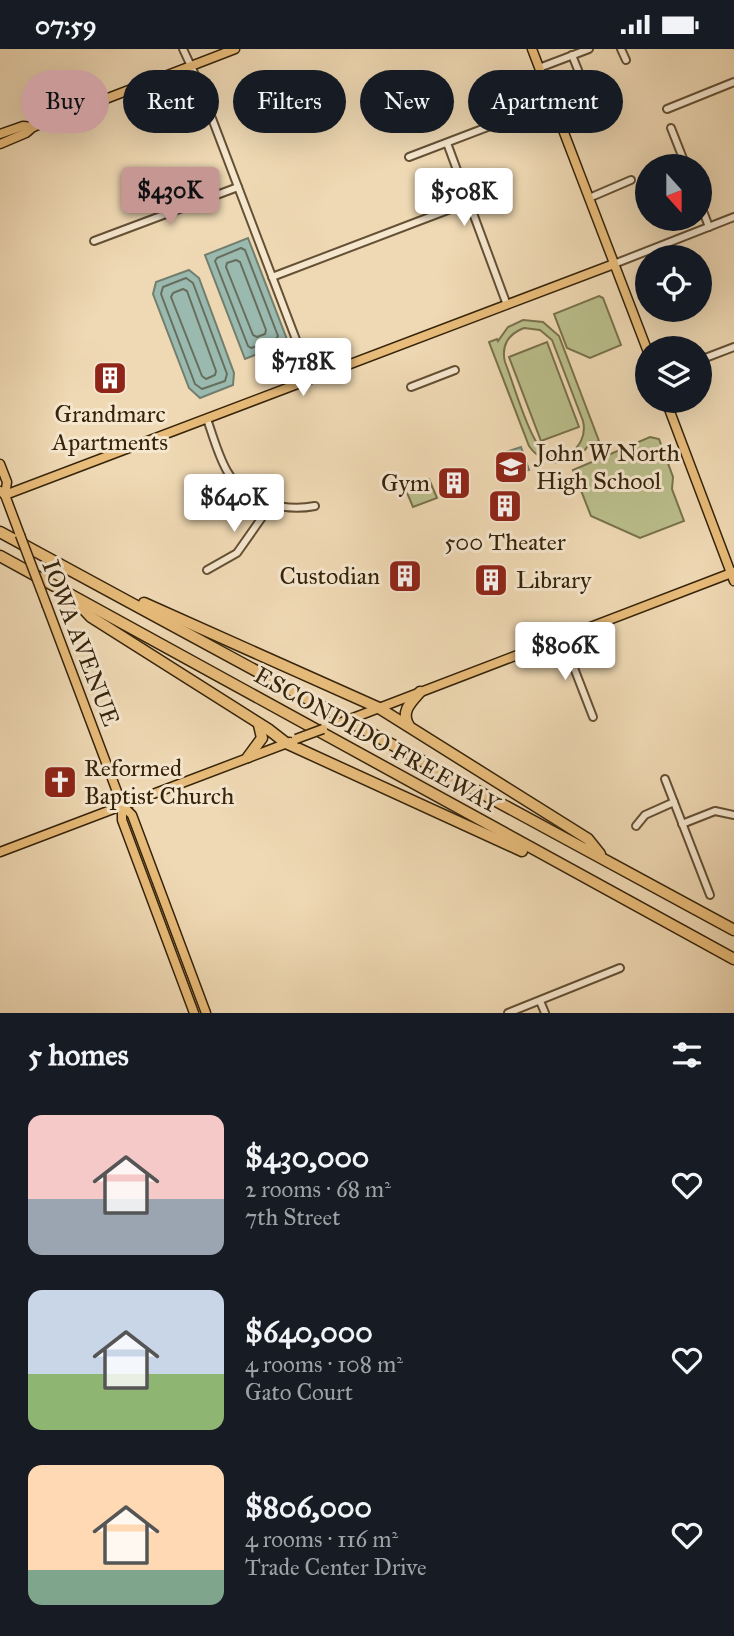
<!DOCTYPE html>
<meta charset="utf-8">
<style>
:root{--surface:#171b24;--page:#242831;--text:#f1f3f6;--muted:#9ea1a6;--accent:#c59692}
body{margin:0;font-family:"IM FELL Great Primer",serif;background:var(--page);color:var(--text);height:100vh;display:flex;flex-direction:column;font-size:26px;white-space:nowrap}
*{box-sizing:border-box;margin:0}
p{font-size:23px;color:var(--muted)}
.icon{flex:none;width:38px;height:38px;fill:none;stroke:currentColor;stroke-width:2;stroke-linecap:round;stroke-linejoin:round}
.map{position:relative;height:964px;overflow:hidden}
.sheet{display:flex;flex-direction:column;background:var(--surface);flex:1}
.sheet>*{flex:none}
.banner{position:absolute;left:21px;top:21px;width:693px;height:63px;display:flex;gap:14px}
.needle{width:46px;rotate:159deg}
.tools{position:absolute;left:635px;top:105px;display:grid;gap:14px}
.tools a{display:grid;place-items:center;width:77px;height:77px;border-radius:50%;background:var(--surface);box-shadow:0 7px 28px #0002;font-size:35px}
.price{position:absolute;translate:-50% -60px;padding:0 16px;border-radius:7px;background:#fff;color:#222;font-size:23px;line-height:46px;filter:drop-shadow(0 2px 4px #0008)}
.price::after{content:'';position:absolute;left:50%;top:42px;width:21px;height:16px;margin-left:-10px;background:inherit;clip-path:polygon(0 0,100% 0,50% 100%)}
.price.active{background:var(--accent);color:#111}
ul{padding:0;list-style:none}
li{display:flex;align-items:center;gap:21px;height:175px;padding:0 28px}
li span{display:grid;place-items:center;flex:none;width:196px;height:140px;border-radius:14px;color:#555}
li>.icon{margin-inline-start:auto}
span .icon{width:84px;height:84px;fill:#fffc;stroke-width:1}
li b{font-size:30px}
h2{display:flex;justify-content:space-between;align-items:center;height:84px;padding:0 28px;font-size:30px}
.chip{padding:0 24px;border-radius:32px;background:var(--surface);box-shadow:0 7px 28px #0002;font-size:24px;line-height:63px}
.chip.active{background:var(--accent);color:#111}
.status{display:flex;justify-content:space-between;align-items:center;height:49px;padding:0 35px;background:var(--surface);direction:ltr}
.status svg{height:19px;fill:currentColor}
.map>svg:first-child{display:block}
</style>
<div class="status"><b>07:59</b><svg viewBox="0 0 49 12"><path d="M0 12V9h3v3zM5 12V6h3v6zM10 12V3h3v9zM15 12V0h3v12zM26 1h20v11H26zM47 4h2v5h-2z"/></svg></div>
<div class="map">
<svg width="734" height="964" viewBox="0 0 734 964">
<rect width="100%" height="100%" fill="#efd9b4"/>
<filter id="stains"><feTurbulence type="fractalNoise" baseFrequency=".00286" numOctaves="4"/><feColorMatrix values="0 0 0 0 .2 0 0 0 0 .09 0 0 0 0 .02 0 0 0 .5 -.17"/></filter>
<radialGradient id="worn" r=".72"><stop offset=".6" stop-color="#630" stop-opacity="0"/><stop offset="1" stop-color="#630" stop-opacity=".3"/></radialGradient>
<g fill="#babf8c" stroke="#78714b" stroke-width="2" fill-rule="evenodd">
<path d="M 599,247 L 603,249 L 621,296 L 590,309 L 567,299 L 554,265 Z"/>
<path d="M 523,271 L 543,273 L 559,287 L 599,392 L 592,395 L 590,393 C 577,419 546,421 529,397 L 489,293 L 497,290 L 498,292 L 508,278 ZM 524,279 L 540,281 L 552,291 L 583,372 C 590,402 553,421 537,394 C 525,376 514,336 505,313 C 501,297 508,285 524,279 Z"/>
<path d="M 547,293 L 579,378 L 541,392 L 509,308 Z"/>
<path d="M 650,388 L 659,390 L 673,428 L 672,440 L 684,472 L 640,489 L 591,467 L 573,421 Z"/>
<path d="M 429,430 L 437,449 L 413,458 L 405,439 Z"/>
</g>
<g fill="#9abab0" stroke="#727e6e" stroke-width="2">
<path d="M 248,189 L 288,293 L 245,310 L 205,206 Z"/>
<path d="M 189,221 L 199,229 L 234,324 L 233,336 L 200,349 L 189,339 L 153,245 L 156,233 Z"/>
<path d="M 521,398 L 529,421 L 512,427 L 503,404 Z"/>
</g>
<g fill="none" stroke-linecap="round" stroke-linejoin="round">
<g stroke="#686e5d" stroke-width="2">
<path d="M 241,199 L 245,201 L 278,287 L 276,290 L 251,299 L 248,297 L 215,212 L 217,209 Z"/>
<path d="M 236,211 L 240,213 L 266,281 L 265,285 L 257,288 L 253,286 L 226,218 L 227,214 Z"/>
<path d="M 186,229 L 193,234 L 227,325 L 225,332 L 202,340 L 195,335 L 161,245 L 163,238 Z"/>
<path d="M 183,240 L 187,242 L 216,322 L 215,326 L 206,330 L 202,327 L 171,248 L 173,244 Z"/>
</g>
<g stroke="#645034" stroke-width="10">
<g id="minor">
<path d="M 183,0 L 197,30 L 311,330"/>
<path d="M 621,0 L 626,11"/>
<path d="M 572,6 L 586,41"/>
<path d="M 539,19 L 589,0"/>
<path d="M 667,60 L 734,33"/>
<path d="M 671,79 L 686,117"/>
<path d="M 447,94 L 507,256"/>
<path d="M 409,108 L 553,53"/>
<path d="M 589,149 L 631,131"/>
<path d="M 700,154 L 709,178"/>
<path d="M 94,192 L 238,138"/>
<path d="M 614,215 L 734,168"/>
<path d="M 272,228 L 469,153"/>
<path d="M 700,311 L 734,298"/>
<path d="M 411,338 L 455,321"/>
<path d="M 207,370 C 213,387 218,406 227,422 C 244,453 283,463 315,457"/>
<path d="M 207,521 L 237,504 L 270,457"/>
<path d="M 562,588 L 593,668"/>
<path d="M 665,730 L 710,846"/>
<path d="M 682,775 L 715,762 L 734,766"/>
<path d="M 636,777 L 645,766 L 674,753"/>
<path d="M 540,952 L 545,964"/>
<path d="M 508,964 L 620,919"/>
</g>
</g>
<g stroke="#35230a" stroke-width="11">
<g id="major">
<path d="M 532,0 L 648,303"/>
<path d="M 0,85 L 23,77 L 33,78"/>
<path d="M 0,95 L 26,84 L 33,78 L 235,0"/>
<path d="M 666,352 L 734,532"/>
<path d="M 0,415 L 7,433 L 5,446"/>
<path d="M 0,442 L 5,446 L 20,486"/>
<path d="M 5,446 L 614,215"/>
<path d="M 47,557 L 122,756 L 132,766 L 206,964"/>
<path d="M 353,669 L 734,523"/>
<path d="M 122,756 L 122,771 L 194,964"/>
<path d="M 0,803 L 290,693"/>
</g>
</g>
<g stroke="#35230a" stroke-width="13">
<g id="highway">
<path d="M 0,483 L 734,881"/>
<path d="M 0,507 L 734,910"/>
<path d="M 76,552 L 91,568 L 268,680 L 286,694 L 522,802"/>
<path d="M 144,554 L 379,659 L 588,790 L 600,805"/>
<path d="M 409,677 C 400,663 411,653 420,643"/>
<path d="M 248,708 L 262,689 L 259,676"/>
</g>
</g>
<use href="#minor" stroke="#f5e6ce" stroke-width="6"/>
<use href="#major" stroke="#e8bc7a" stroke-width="8"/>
<use href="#highway" stroke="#e8bc7a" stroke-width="10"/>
<g stroke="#35230a" stroke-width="11" stroke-linecap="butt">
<g id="major-bridge">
<path d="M 20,486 L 47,557"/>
<path d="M 337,675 L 353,669"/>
<path d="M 296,690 L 323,680"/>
</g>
</g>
<use href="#major-bridge" stroke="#e8bc7a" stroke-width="8"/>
</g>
<defs>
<g id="building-square" transform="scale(1.75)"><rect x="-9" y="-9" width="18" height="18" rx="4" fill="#8f2418" stroke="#f5e6ce"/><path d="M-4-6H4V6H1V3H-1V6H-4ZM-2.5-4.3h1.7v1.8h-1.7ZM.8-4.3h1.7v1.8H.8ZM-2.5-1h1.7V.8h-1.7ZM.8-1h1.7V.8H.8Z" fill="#fff"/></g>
<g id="school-square" transform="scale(1.75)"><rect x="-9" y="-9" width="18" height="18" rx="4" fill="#8f2418" stroke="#f5e6ce"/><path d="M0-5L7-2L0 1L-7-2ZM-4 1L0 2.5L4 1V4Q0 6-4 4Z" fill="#fff"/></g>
<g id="church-square" transform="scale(1.75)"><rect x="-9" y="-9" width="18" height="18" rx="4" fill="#8f2418" stroke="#f5e6ce"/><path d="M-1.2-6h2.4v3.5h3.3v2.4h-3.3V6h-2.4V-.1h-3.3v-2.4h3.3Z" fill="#fff"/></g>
</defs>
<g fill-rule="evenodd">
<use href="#building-square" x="110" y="329"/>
<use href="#school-square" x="511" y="418"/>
<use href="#building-square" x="454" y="434"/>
<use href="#building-square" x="505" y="457"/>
<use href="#building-square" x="405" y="527"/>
<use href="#building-square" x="491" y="531"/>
<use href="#church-square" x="60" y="733"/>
</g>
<g text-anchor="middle" stroke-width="6" stroke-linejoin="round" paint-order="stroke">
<g font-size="24" fill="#35230a" stroke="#f5e6ce" text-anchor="start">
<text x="110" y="373" text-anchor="middle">Grandmarc<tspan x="110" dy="28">Apartments</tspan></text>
<text x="536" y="412">John W North<tspan x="536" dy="28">High School</tspan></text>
<text x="430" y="442" text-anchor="end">Gym</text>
<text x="505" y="501" text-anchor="middle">500 Theater</text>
<text x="380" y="535" text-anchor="end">Custodian</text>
<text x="516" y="539">Library</text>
<text x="84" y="727">Reformed<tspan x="84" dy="28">Baptist Church</tspan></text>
</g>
<g font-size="24" fill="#35230a" stroke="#f5e6ce">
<text transform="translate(81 594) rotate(69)" y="8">IOWA AVENUE</text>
<text transform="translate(377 691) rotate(29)" y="8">ESCONDIDO FREEWAY</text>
</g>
</g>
<rect width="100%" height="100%" filter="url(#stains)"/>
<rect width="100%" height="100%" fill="url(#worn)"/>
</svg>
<div class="tools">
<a><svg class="needle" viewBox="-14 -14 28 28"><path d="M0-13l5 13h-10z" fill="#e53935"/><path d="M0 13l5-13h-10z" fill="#9ea1a6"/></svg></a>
<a><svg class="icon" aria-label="locate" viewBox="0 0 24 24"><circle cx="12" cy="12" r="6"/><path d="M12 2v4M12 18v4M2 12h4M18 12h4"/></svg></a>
<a><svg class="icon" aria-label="layers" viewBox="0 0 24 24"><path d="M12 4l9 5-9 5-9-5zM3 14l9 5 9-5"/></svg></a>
</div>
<b class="price active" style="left:170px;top:178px">$430K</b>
<b class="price" style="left:464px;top:179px">$508K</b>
<b class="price" style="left:303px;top:349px">$718K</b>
<b class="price" style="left:234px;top:485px">$640K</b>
<b class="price" style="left:565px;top:633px">$806K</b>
<div class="banner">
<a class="chip active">Buy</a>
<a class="chip">Rent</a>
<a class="chip">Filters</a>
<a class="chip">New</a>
<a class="chip">Apartment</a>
</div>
</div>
<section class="sheet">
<h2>5 homes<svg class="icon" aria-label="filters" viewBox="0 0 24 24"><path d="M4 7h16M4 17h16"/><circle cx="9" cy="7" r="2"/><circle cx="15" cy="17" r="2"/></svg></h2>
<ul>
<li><span style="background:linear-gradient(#f6c9c9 60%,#9aa5b1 0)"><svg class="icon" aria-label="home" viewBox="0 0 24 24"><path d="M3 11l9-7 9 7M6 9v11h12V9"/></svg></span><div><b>$430,000</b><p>2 rooms · 68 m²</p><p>7th Street</p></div><svg class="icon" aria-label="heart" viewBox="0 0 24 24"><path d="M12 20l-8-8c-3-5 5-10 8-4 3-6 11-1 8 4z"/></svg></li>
<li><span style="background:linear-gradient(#c9d6e8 60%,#8fb573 0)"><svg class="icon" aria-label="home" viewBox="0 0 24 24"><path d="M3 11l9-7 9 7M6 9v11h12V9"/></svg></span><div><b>$640,000</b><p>4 rooms · 108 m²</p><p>Gato Court</p></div><svg class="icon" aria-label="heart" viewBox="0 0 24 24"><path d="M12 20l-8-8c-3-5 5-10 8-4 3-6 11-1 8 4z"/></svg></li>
<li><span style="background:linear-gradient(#ffd9b3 75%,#7fa58c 0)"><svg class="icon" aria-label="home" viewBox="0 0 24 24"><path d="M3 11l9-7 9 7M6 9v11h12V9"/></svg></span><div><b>$806,000</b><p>4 rooms · 116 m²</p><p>Trade Center Drive</p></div><svg class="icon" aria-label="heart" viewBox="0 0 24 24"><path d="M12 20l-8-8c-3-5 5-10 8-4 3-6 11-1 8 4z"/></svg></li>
</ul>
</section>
